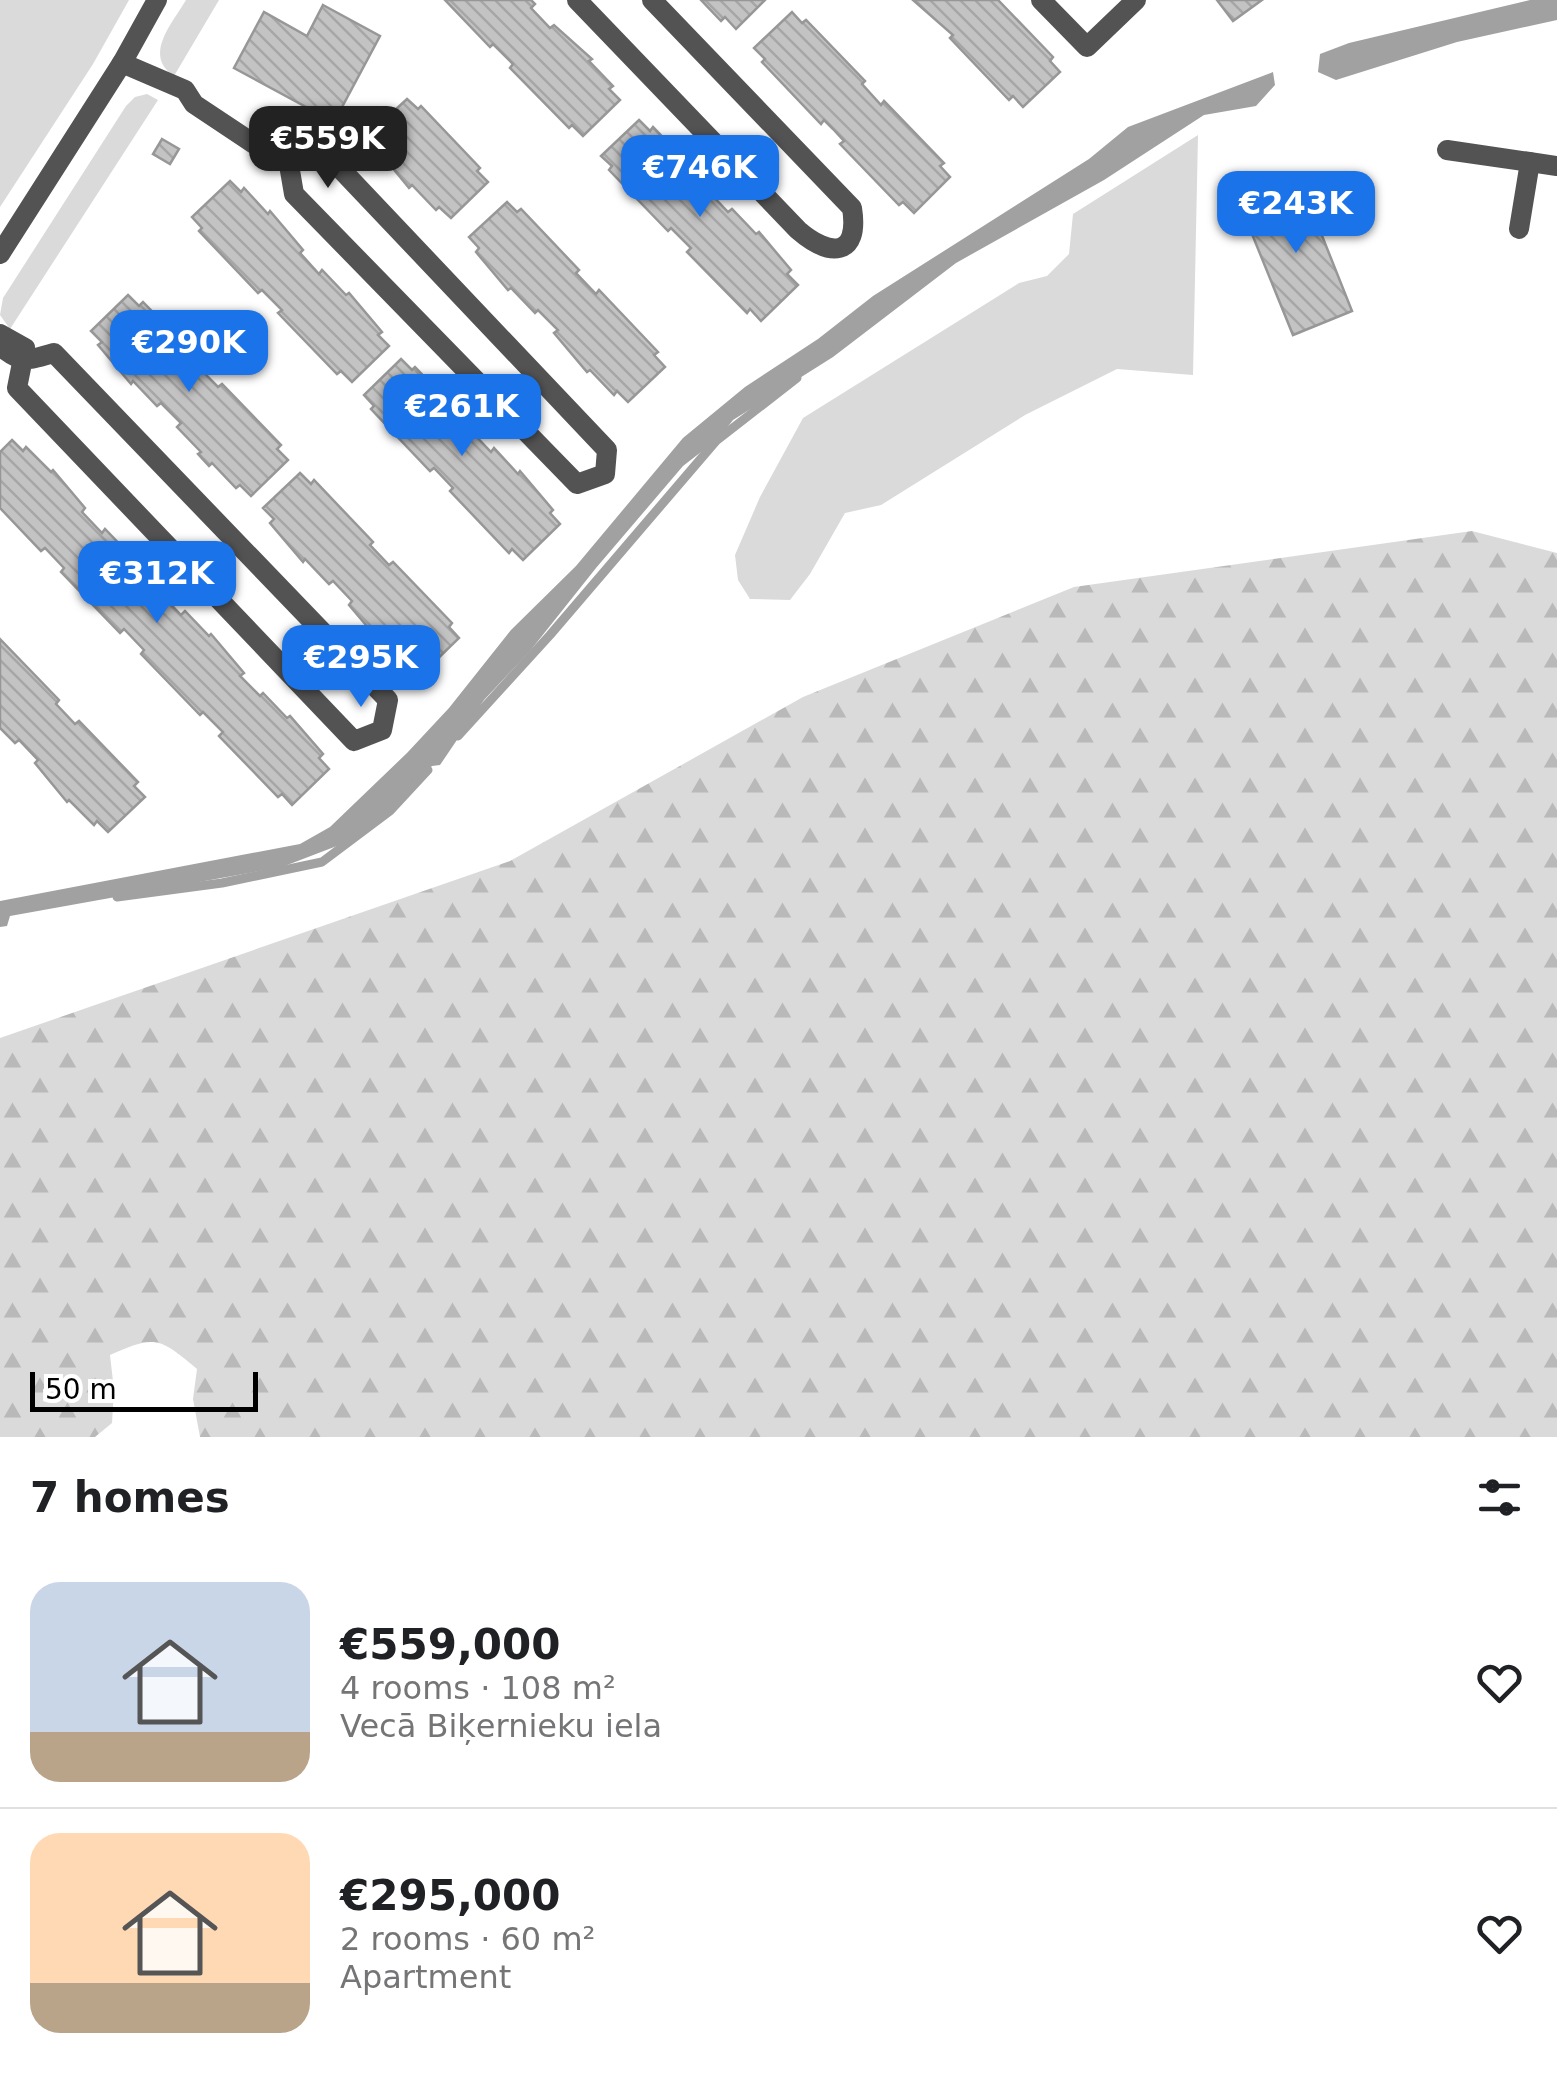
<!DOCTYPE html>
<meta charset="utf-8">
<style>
:root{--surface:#fff;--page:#f6f6f6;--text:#202124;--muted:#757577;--line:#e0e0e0;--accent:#1a73e8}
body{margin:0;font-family:"DejaVu Sans",sans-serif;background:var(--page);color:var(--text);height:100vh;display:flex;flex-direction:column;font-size:38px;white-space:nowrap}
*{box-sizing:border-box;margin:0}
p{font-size:32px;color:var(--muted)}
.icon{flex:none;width:55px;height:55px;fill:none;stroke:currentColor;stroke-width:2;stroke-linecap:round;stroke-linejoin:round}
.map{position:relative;height:1437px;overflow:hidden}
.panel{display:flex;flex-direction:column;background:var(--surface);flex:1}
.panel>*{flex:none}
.scale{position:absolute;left:30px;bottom:25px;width:228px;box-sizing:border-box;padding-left:10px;border:5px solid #000;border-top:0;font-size:28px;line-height:35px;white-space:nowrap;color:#000;-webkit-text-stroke:8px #fff;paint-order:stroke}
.price{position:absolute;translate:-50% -85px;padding:0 22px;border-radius:20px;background:var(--accent);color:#fff;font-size:32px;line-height:65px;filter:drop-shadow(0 2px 5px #0008)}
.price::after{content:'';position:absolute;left:50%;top:60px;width:30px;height:22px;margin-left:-15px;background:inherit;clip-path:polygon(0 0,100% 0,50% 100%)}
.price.active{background:#222;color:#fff}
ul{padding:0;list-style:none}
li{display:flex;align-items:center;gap:30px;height:250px;padding:0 30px}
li+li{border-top:2px solid var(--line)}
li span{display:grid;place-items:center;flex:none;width:280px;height:200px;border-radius:30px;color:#555}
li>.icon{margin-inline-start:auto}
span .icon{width:120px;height:120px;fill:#fffc;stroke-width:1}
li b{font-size:42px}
h2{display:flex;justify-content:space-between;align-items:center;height:120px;padding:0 30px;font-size:42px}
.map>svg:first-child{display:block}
</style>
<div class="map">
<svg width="1557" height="1437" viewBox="0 0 1557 1437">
<defs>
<pattern id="forest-firs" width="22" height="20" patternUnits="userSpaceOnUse" patternTransform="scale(2.5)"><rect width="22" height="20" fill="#dadada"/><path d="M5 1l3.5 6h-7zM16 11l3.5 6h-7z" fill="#b9b9b9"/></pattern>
<pattern id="building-back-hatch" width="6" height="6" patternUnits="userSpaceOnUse" patternTransform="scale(2.5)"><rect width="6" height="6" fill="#c3c3c3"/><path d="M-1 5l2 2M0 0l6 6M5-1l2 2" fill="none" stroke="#a6a6a6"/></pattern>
</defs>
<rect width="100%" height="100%" fill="#fff"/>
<g fill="#dadada">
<path d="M 0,0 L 129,0 L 93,64 L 0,207 Z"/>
<path d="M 186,0 L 219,0 L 174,76 C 143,55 172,24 186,0 Z"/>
<path d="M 147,94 L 158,100 L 10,329 L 0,315 L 3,298 L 126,106 L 135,97 Z"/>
<path d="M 1198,135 L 1193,375 L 1117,369 L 1025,415 L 881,505 L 845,513 L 810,574 L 790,600 L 750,599 L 738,580 L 735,555 L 760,497 L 803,418 L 1019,283 L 1047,276 L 1069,254 L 1073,214 Z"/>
</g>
<path fill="url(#forest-firs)" d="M 1472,531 L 1557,553 L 1557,1437 L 200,1437 L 193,1399 L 197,1369 C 159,1337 155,1335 110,1355 L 114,1390 L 112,1423 L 95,1437 L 0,1437 L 0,1038 L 510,861 L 803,697 L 1074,587 Z"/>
<g fill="#a1a1a1">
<path d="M 1530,0 L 1557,0 L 1557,20 L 1457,42 L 1336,80 L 1318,72 L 1320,54 L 1349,43 Z"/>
<path d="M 1273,72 L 1275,85 L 1256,106 L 1204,115 L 1104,180 L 956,263 L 833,357 L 733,420 L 719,438 L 683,466 L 596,568 L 530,651 L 484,700 L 440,765 L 432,766 L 347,848 L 342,844 L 282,867 L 10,916 L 7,926 L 0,927 L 0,901 L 300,844 L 330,827 L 407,753 L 449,708 L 511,630 L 576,566 L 683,438 L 745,387 L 818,339 L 873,296 L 1089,159 L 1128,127 Z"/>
</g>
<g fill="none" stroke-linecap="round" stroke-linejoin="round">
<g stroke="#a1a1a1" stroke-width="9">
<path d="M 458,736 L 550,635 L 716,441 L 797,378"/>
<path d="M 117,897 L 222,883 L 322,862 L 390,811 L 428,770"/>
</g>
</g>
<g fill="url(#building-back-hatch)" stroke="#979797" stroke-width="2.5">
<path d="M 445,0 L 531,0 L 535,4 L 531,8 L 550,28 L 554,25 L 592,59 L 589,61 L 613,86 L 609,89 L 620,100 L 583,136 L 572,125 L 569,128 L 510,68 L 513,64 L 493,44 L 490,47 Z"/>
<path d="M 701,0 L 765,0 L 736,29 L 725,17 L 721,21 Z"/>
<path d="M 913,0 L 998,0 L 1053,57 L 1050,61 L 1060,72 L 1023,107 L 1013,96 L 1009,100 L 950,38 L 953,35 Z"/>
<path d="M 1217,0 L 1262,0 L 1233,21 Z"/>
<path d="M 323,5 L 380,36 L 334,122 L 234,68 L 264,12 L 307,36 Z"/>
<path d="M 792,12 L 802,23 L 806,20 L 865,81 L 862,84 L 881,105 L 884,101 L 944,163 L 940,166 L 950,177 L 914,213 L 903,202 L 899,205 L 840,144 L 844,141 L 833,129 L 824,120 L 821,124 L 762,62 L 765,59 L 754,48 Z"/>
<path d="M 407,99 L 418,109 L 421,106 L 480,168 L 477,171 L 488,182 L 451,218 L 439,207 L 436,210 L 412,185 L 409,188 L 377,149 L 379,143 L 369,134 Z"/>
<path d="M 639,120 L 650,131 L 653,127 L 677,152 L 680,150 L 691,161 L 688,164 L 712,188 L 709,192 L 728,212 L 732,209 L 756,234 L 759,232 L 791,270 L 787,274 L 798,285 L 761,321 L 750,309 L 747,313 L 687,252 L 691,248 L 671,228 L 668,231 L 609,170 L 612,166 L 601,156 Z"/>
<path d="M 162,139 L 179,149 L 170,164 L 153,154 Z"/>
<path d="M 1299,178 L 1352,311 L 1293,335 L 1239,202 Z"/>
<path d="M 230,181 L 241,192 L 244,188 L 268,214 L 270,211 L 303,250 L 300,253 L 319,274 L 322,270 L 346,295 L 349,293 L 382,332 L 378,335 L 389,346 L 352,382 L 341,371 L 337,374 L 278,313 L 282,310 L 262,290 L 258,293 L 199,231 L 202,228 L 192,217 Z"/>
<path d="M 507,202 L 517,212 L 521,209 L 579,270 L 576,273 L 596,294 L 599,290 L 658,352 L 654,355 L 665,367 L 628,402 L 617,391 L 614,395 L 590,370 L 587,372 L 554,333 L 558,330 L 538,310 L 535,313 L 511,288 L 508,290 L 476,252 L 479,248 L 469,237 Z"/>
<path d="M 128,295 L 139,306 L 143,302 L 202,363 L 198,367 L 218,387 L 222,384 L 281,445 L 277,449 L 288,460 L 251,496 L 240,485 L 236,488 L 212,463 L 209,466 L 198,454 L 201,452 L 177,427 L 181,423 L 161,403 L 157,406 L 133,381 L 131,384 L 98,345 L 102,342 L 91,331 Z"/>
<path d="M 401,359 L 412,370 L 415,367 L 439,392 L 442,389 L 474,428 L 471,431 L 491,452 L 494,448 L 518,474 L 520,471 L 553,510 L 550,513 L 560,524 L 523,560 L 512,549 L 509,553 L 450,491 L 453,488 L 434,468 L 430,471 L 371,409 L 374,406 L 364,395 Z"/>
<path d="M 12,440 L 23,451 L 26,447 L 51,472 L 53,470 L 85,508 L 82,512 L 102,533 L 105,529 L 129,554 L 132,552 L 164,590 L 161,594 L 181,615 L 185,611 L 209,636 L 211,634 L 244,673 L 240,676 L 260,696 L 263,693 L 287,718 L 290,716 L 323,754 L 319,758 L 329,769 L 292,805 L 282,794 L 278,797 L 219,736 L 223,732 L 203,712 L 200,715 L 141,654 L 144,650 L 124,629 L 120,633 L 61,572 L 64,568 L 45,548 L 41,551 L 0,508 L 0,452 Z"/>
<path d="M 300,473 L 311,484 L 314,480 L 373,542 L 370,545 L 389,565 L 393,562 L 452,623 L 449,627 L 459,638 L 422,674 L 411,662 L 408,666 L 384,641 L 382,644 L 349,605 L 352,601 L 333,581 L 329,584 L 305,559 L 303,562 L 270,523 L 274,519 L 263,508 Z"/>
<path d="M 0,639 L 59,700 L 56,704 L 75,724 L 79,721 L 138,782 L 134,786 L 145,797 L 108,832 L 97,821 L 94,825 L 69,800 L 67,802 L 35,763 L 38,760 L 19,740 L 15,743 L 0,728 Z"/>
</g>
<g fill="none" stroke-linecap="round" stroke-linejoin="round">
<g stroke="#535353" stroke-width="20">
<path d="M 577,0 L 798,230 C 829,257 860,258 852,208 L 652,0"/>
<path d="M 1041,0 L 1087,47 L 1136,0"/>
<path d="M 122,63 L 185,90 L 194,104 L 254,144 L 334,162 L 607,450 L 605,474 L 577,484 L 294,194 L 287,153"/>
<path d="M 1447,150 L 1557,166"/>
<path d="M 1519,229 L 1530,162"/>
<path d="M 0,254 L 122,63 L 157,0"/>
<path d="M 0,334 L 25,348 L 17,388 L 354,741 L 382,730 L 388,700 L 54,353 C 27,360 23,365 0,346"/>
</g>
</g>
</svg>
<div class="scale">50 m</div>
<b class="price active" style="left:328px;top:191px">€559K</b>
<b class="price" style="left:700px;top:220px">€746K</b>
<b class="price" style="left:1296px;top:256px">€243K</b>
<b class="price" style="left:189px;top:395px">€290K</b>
<b class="price" style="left:462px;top:459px">€261K</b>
<b class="price" style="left:157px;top:626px">€312K</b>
<b class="price" style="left:361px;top:710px">€295K</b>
</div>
<section class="panel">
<h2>7 homes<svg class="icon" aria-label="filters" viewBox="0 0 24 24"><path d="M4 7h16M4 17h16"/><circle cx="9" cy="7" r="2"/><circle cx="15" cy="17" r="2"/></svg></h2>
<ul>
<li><span style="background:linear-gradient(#c9d6e8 75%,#b9a48a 0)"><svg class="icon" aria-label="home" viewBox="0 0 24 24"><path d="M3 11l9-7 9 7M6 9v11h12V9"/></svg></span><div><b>€559,000</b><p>4 rooms · 108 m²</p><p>Vecā Biķernieku iela</p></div><svg class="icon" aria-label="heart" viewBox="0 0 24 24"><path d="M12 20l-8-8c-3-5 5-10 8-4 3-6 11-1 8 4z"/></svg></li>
<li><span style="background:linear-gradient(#ffd9b3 75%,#b9a48a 0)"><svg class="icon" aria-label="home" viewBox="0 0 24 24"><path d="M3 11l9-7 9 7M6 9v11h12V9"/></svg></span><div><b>€295,000</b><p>2 rooms · 60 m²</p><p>Apartment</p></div><svg class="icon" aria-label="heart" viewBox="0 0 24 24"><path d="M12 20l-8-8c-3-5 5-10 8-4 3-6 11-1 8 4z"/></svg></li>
</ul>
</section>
